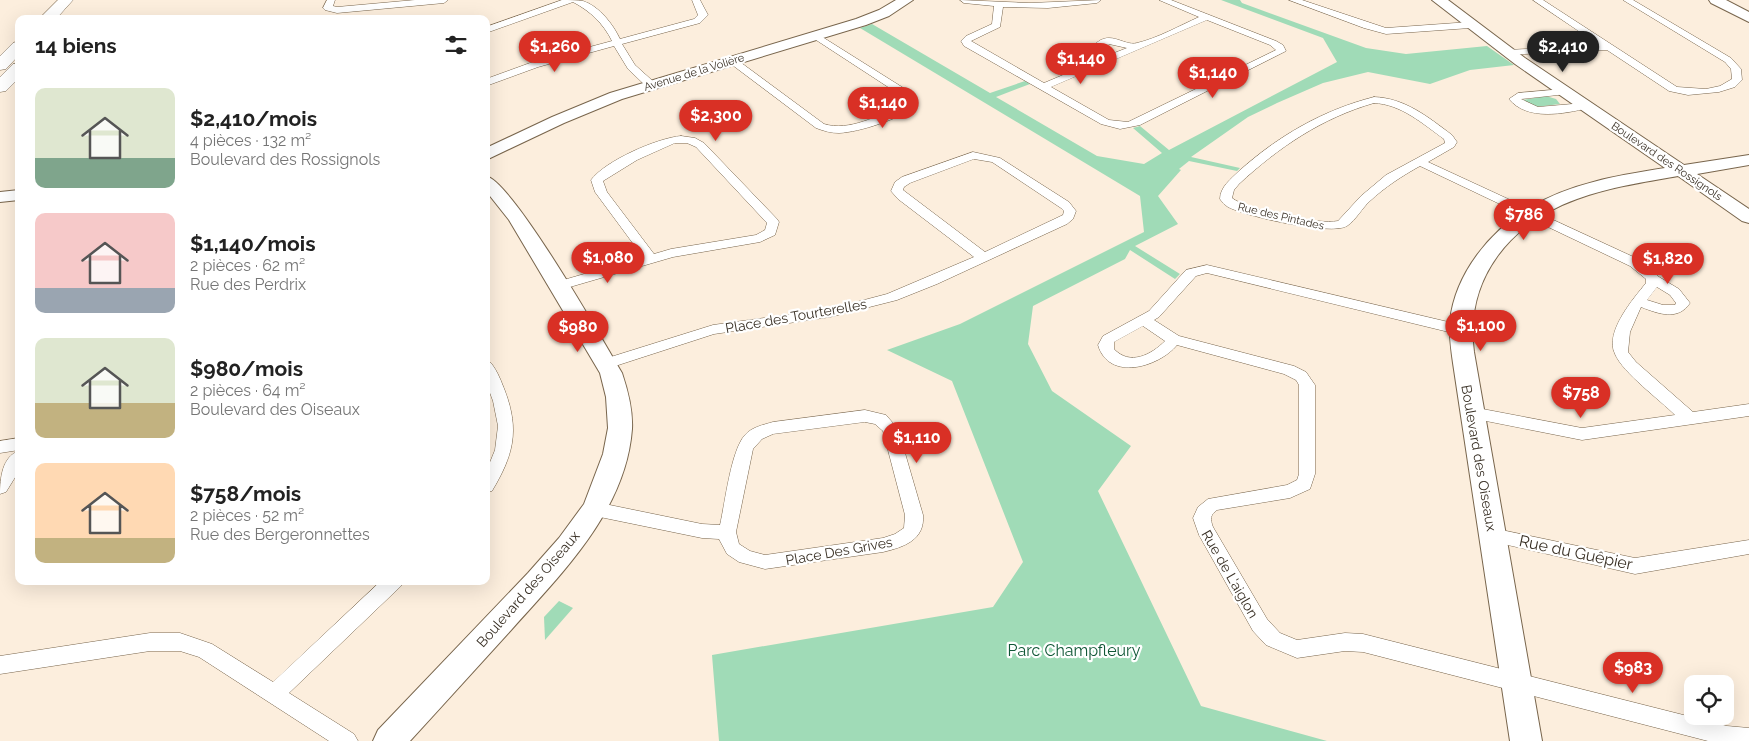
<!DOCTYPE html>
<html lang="fr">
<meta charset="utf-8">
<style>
:root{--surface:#fff;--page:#f6f6f6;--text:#222;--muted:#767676;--accent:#d93025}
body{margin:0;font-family:Raleway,sans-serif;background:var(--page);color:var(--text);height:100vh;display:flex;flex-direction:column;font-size:19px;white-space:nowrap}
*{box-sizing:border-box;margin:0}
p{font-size:16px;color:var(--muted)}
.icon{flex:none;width:28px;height:28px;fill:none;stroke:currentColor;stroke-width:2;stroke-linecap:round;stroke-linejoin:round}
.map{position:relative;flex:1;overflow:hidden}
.sheet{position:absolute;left:15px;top:15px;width:475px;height:570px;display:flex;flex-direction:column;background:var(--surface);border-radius:10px;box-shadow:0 5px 20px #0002}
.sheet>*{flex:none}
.tools{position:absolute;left:1684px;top:675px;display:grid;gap:10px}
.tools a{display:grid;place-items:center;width:50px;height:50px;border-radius:10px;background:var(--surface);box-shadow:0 5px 20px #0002;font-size:25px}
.price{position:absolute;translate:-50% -42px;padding:0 11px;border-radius:18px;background:var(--accent);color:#fff;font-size:16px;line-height:32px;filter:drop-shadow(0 1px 2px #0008)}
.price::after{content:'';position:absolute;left:50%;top:30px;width:15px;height:11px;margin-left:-8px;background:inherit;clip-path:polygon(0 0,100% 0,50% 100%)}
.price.selected{background:#222;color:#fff}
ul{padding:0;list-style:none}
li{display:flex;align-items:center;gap:15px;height:125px;padding:0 20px}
li span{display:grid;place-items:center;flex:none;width:140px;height:100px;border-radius:10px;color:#555}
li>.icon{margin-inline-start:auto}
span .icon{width:60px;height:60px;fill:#fffc;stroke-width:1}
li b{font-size:21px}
h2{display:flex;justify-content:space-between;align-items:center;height:60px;padding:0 20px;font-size:21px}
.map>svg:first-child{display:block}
</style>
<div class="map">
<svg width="1749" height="741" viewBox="0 0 1749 741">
<rect width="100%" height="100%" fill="#fceedd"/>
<g fill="#a0dbb7">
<path d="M 1221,0 L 1240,0 L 1242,3 L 1366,48 L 1406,54 L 1487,46 L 1514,65 L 1470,70 L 1430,84 L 1368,72 L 1323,83 L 1277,103 L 1248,117 L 1191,157 L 1240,168 L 1237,171 L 1189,161 L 1179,169 L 1181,170 L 1158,196 L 1178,224 L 1135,246 L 1180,274 L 1175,279 L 1130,250 L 1125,259 L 1033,306 L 1028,344 L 1052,391 L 1131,446 L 1098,491 L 1201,706 L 1327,741 L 719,741 L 712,655 L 993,607 L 1023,562 L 952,381 L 887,350 L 960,324 L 1144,232 L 1140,196 L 860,28 L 872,24 L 990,93 L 1025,81 L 1030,84 L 996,97 L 1097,156 L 1144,164 L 1162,153 L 1133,128 L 1140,126 L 1169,150 L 1337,62 L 1323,38 Z"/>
<path d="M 1546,96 L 1556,99 L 1560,104 L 1536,107 L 1522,100 Z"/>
<path d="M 559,601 L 573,608 L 545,640 L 544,617 Z"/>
</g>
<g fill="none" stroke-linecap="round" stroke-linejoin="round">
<g stroke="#78654c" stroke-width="1">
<g id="street">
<path d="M 327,0 L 335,0 L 333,6 L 337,7 L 415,0 L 448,0 L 444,3 L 337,13 L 325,10 L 323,8 Z"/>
<path d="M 562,0 C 569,0 577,0 583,1 C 599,6 613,24 620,39 L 694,19 L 698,15 L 692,0 L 700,0 L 708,15 L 700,23 L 622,44 L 635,65 L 655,83 L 656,85 L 655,87 L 647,87 L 628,69 L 614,46 L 538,67 L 486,86 L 486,79 L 530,63 L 612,41 C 603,23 590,11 573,2 L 486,33 L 486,27 Z"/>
<path d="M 960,0 L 1030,3 L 1101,0 L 1097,3 L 1048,8 L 1003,7 L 1000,27 L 971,41 L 1044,83 L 1101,59 L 1097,57 L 1091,49 C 1108,26 1123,47 1137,43 C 1158,38 1179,26 1199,17 L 1159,0 L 1171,0 L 1276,41 L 1283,45 L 1286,51 L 1140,125 L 1120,129 L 1101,124 L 964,46 L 961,41 L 966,36 L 992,24 L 994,6 L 964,3 ZM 1207,20 L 1270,45 L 1276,50 L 1128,122 L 1109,120 L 1051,87 ZM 1109,44 L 1127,48 L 1109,55 L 1104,53 L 1101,49 Z"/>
<path d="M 1289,0 L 1302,0 L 1386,28 L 1470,22 L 1475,25 L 1470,28 L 1386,34 L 1364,28 Z"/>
<path d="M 1533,0 L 1543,0 L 1677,87 L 1706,89 L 1720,86 L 1732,79 L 1731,69 L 1725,62 L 1623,0 L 1633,0 L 1731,58 L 1741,69 L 1742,80 L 1735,87 L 1719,92 L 1688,95 L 1669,91 L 1607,50 L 1505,55 L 1505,51 L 1508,50 L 1599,45 Z"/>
<path d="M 816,33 L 913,94 L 917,100 L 916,106 C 899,119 860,132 839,133 C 831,133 824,131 816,128 L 727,61 L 728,59 L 736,59 L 824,124 C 849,132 878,115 901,107 L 907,103 L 905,98 L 813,38 L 813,34 Z"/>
<path d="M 1563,89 L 1567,90 L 1568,92 L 1567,94 L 1521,99 L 1538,107 L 1584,103 L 1588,104 L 1589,106 L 1588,108 C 1564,114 1527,121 1509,99 L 1518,93 Z"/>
<path d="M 1374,97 C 1405,98 1428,117 1452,135 L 1457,142 L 1454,147 L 1428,162 L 1640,260 L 1659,277 L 1679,289 L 1690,303 C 1678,321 1659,314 1641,307 L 1630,332 L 1628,352 L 1636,362 L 1693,412 L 1749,404 L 1749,416 L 1582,440 L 1466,417 L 1464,413 L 1466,409 L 1472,407 L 1582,428 L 1675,415 C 1660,400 1623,373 1615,354 C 1604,332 1634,298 1646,283 L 1646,279 L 1630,266 L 1420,166 C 1402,176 1385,187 1370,201 C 1362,208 1356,220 1347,226 C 1331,236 1245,216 1228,207 C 1225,205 1222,202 1220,199 C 1220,187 1231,179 1239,171 C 1278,136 1323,110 1374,97 ZM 1374,103 C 1401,104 1423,124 1444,139 L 1445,143 L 1386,175 L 1361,196 L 1338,221 C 1318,225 1247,210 1232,198 L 1234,190 L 1239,184 C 1279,147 1322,118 1374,103 ZM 1657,287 L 1670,295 L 1676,303 L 1675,305 L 1663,305 L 1647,300 Z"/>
<path d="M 681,136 L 695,138 L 704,143 L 777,219 L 779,222 L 775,235 L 760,242 L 673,257 L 563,289 L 553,289 L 551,286 L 553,283 L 643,257 L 595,192 L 591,180 C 605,161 657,138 681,136 ZM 675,143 L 687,143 L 696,147 L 767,223 L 765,230 L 756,235 L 671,249 L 654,254 L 607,192 L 603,181 L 637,160 Z"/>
<path d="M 973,152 L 1000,158 L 1069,202 L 1076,211 L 1073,219 L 1067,224 L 937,284 L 897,300 L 830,317 L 714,334 L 606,369 L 601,368 L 599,364 L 601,360 L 713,325 L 830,309 L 887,294 L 974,257 L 898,199 L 891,191 L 895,182 L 902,177 ZM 974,159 L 992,162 L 1061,208 L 1064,211 L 1063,215 L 985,252 L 903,190 L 904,187 L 910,183 Z"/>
<path d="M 1207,265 L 1461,325 L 1466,327 L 1468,330 L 1466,333 L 1461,335 L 1207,273 L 1196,276 L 1159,317 L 1154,320 L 1179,336 L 1294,366 L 1306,372 L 1315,385 L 1315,474 L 1310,489 L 1290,498 L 1217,510 C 1210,515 1210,519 1213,527 L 1267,619 L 1280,633 L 1297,640 L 1345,633 L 1363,634 L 1727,726 L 1749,728 L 1749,741 L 1708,741 L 1363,652 L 1345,651 L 1297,658 L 1266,645 L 1253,631 L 1199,535 L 1193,518 L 1198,507 L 1208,499 L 1287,485 L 1297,480 L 1299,474 L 1299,385 L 1296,380 L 1284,374 L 1177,345 C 1159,367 1109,382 1098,345 L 1103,336 L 1149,311 L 1186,270 ZM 1143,326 L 1165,341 C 1151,355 1130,366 1114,349 L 1114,342 Z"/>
<path d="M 486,362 L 491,363 C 498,372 501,381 505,391 C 520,431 513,456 492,491 L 486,492 L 486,472 L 495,450 L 498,426 L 493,401 L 486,382 Z"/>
<path d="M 865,410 L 886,415 L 898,429 L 923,515 C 925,540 904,547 883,552 L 765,569 L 739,562 L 727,554 L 719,539 L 702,538 L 595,516 L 589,514 L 586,509 L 589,504 L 595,502 L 702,524 L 720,525 C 725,503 731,450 745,435 C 752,427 763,425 773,422 ZM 865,422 L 875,424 L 883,431 L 905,515 L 904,528 L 895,534 L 883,538 L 765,555 L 750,551 L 739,544 L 736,532 L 753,449 L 762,439 L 773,434 Z"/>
<path d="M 19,438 L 19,450 L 0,453 L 0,441 Z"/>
<path d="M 19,451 L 19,471 L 6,492 L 0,494 C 0,479 2,456 19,451 Z"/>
<path d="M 1492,528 L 1635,558 L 1749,540 L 1749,554 L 1635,574 L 1486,540 L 1483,535 L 1486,530 Z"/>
<path d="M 381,581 L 403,581 L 401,586 L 289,693 L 354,734 L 358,741 L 329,741 L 199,657 L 180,651 L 150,651 L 0,674 L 0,656 L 150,633 L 180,633 L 212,644 L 273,682 Z"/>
</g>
</g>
<g stroke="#78654c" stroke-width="2">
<g id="secondary">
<path d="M 896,0 L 913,0 L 889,16 L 866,25 L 622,99 L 564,123 L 486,160 L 486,148 L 552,117 L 610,93 L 856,19 L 879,10 Z"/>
<path d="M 1432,0 L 1448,0 L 1525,58 L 1684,165 L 1749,155 L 1749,165 L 1697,174 L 1749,209 L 1749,223 L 1742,221 L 1678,176 C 1644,182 1610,187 1577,199 C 1510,223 1464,279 1474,352 L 1542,741 L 1510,741 L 1453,363 C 1451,349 1449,335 1450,321 C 1455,274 1490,230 1531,207 C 1571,183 1620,175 1665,168 L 1515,64 Z"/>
<path d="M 1709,0 L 1726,0 L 1749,12 L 1749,22 L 1711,3 Z"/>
<path d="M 486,176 C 513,182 603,341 622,373 C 628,391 633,410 632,429 C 626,510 563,572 512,629 C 478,666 444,704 410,741 L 373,741 L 378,730 L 528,573 L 559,538 L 584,504 L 603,454 L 608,428 L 606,397 L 600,373 L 509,220 L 486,191 Z"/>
<path d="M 19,190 L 19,200 L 0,202 L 0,192 Z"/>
</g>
</g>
<g stroke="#78654c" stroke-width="1">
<g id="primary">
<path d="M 58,0 L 73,0 L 56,19 L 39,19 Z"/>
<path d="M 19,41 L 19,55 L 6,69 L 0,70 L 0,56 L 13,43 Z"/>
<path d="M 19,63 L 19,78 L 6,91 L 0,92 L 0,77 L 13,64 Z"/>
</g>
</g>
<use href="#street" fill="#fff" fill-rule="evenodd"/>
<use href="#secondary" fill="#fff" fill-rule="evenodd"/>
<use href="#primary" fill="#fff" fill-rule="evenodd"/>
</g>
<g text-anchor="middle" stroke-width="4.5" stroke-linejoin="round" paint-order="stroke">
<g font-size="11" fill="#393025" stroke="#fff">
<text transform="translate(694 72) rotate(-17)" y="4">Avenue de la Volière</text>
<text transform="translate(1667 161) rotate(34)" y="4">Boulevard des Rossignols</text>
<text transform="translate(1281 216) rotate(13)" y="4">Rue des Pintades</text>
</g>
<g font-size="14" fill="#393025" stroke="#fff">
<text transform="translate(796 316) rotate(-10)" y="5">Place des Tourterelles</text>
<text transform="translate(1479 458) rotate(80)" y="5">Boulevard des Oiseaux</text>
<text transform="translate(839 551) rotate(-10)" y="5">Place Des Grives</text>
<text transform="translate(1230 574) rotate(60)" y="5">Rue de L'aiglon</text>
<text transform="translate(528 589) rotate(-49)" y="5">Boulevard des Oiseaux</text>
</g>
<g font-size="16" fill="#393025" stroke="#fff">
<text transform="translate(1576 552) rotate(12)" y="6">Rue du Guêpier</text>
</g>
<g font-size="16" fill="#105736" stroke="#fff">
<text x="1074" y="656">Parc Champfleury</text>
</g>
</g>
</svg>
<div class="tools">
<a><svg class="icon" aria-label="locate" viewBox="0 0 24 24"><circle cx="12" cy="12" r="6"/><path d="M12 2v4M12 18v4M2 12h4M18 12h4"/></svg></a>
</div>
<b class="price" style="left:555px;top:73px">$1,260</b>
<b class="price selected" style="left:1563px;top:73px">$2,410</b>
<b class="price" style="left:1081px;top:85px">$1,140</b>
<b class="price" style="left:1213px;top:99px">$1,140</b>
<b class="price" style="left:883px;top:129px">$1,140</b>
<b class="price" style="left:716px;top:142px">$2,300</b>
<b class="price" style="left:1524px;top:241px">$786</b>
<b class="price" style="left:608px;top:284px">$1,080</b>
<b class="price" style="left:1668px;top:285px">$1,820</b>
<b class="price" style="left:1481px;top:352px">$1,100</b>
<b class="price" style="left:578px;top:353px">$980</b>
<b class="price" style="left:1581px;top:419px">$758</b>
<b class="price" style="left:917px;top:464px">$1,110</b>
<b class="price" style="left:1633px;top:694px">$983</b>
<section class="sheet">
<h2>14 biens<svg class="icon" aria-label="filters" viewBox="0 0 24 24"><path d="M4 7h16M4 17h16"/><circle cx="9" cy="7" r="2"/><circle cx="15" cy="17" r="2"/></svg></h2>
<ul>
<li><span style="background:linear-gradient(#dfe7d0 70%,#7fa58c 0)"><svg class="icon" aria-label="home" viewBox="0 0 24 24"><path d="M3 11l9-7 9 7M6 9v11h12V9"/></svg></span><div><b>$2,410/mois</b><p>4 pièces · 132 m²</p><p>Boulevard des Rossignols</p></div></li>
<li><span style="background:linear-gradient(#f6c9c9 75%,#9aa5b1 0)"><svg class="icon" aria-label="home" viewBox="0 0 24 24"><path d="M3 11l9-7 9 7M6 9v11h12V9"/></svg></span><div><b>$1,140/mois</b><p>2 pièces · 62 m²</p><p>Rue des Perdrix</p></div></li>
<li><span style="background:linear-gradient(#dfe7d0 65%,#c2b280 0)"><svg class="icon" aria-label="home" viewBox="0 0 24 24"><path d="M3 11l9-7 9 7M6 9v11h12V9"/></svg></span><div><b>$980/mois</b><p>2 pièces · 64 m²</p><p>Boulevard des Oiseaux</p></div></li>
<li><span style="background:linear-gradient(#ffd9b3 75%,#c2b280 0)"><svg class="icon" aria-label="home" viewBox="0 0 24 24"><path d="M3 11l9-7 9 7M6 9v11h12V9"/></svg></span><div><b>$758/mois</b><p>2 pièces · 52 m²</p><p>Rue des Bergeronnettes</p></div></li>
</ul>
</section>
</div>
